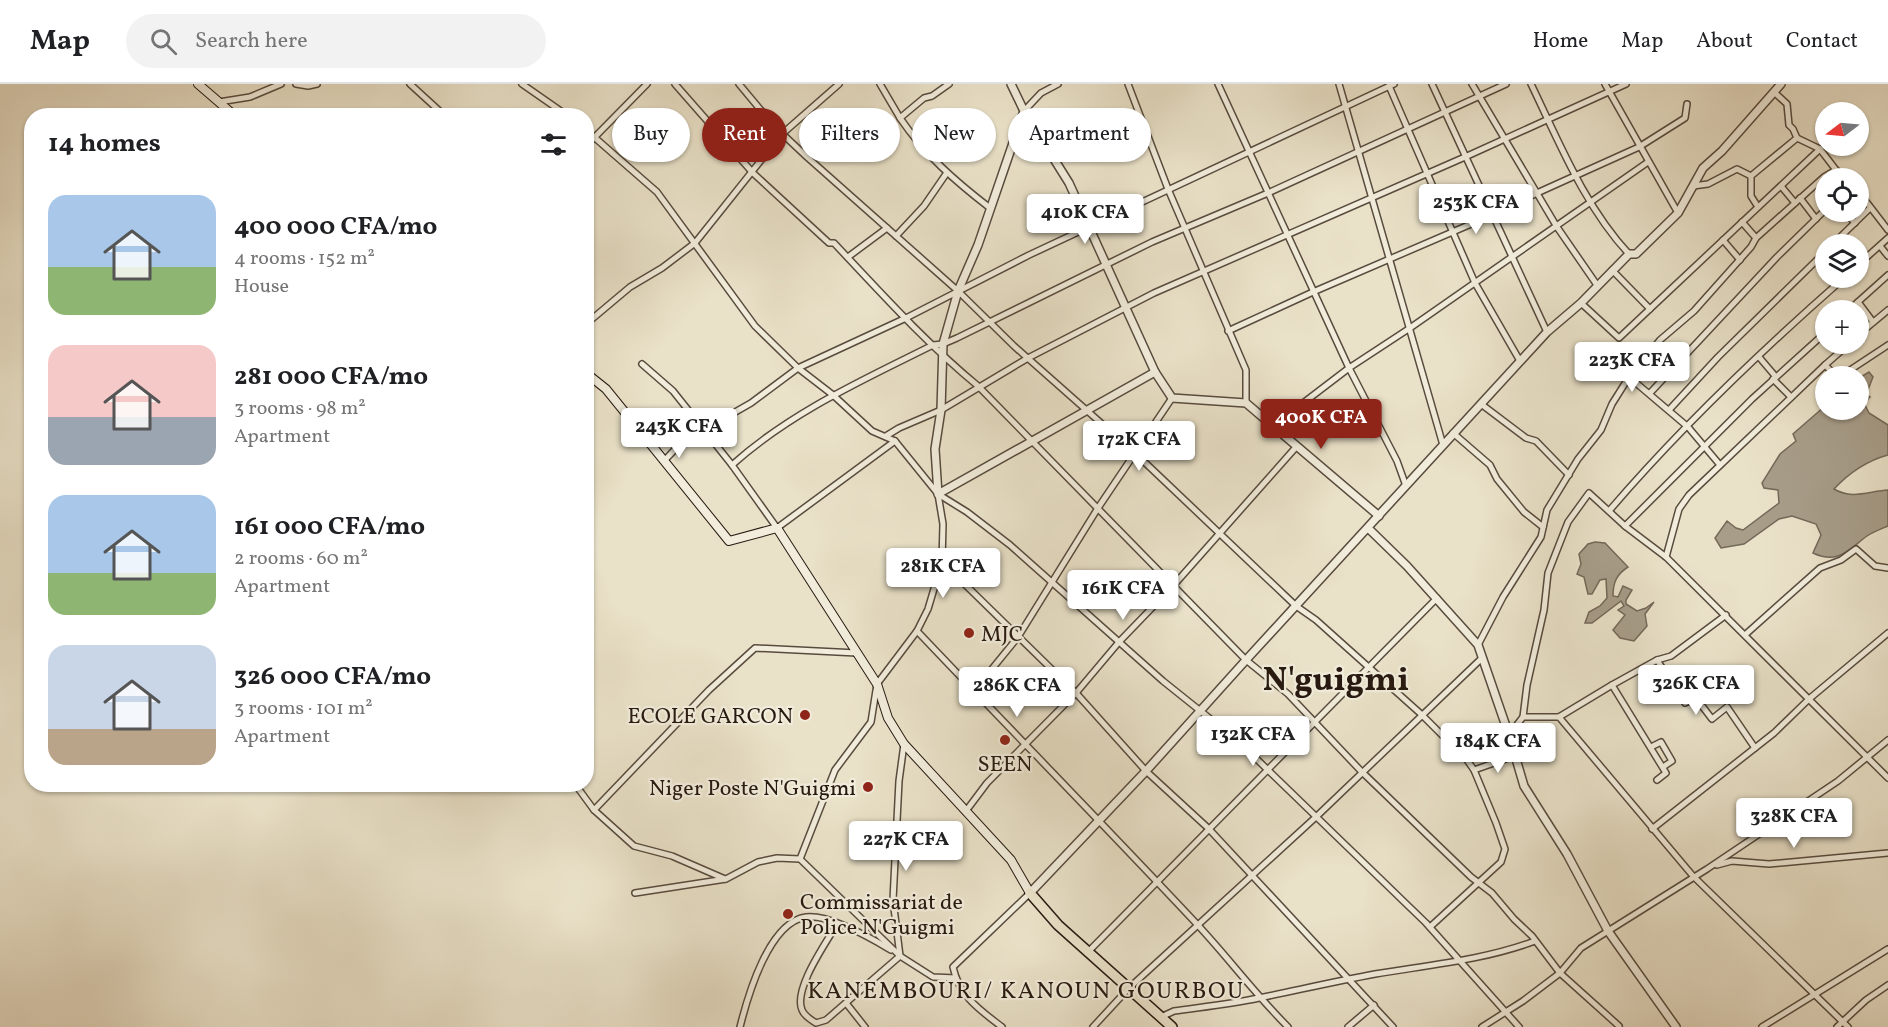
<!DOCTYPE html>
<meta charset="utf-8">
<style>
:root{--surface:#fff;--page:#f2f2f2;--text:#202124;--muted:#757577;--line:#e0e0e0;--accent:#8f2418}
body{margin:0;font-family:Vollkorn,serif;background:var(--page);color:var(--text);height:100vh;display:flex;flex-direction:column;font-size:22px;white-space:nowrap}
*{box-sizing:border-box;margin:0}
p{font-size:20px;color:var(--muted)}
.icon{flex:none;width:33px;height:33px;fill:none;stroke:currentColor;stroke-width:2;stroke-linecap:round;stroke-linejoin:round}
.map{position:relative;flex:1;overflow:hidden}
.panel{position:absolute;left:24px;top:24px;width:570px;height:684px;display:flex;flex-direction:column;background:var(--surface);border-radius:24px;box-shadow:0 2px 4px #0004}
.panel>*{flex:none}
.top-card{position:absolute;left:612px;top:24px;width:570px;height:54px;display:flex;gap:12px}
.needle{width:39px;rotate:254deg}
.buttons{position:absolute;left:1815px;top:18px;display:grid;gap:12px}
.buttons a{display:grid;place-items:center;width:54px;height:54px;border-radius:50%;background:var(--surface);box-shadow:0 2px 4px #0004;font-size:30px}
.price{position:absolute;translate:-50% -51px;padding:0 14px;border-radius:6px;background:#fff;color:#222;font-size:20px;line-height:39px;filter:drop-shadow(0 2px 3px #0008)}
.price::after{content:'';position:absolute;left:50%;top:36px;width:18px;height:14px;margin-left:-9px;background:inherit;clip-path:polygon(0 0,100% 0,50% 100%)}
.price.active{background:var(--accent);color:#fff}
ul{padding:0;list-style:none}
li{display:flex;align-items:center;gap:18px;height:150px;padding:0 24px}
li span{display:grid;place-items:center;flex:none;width:168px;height:120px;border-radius:18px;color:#555}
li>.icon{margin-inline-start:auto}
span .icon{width:72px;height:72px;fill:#fffc;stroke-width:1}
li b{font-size:26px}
h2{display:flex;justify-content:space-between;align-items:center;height:72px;padding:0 24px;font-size:26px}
.chip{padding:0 21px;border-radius:27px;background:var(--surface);box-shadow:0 2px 4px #0004;font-size:21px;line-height:54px}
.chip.active{background:var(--accent);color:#fff}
header{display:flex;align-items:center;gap:36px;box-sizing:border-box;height:84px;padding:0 30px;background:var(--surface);border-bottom:2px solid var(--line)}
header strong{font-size:28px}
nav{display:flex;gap:33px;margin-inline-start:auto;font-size:21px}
.search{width:420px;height:54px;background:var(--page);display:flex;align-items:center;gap:15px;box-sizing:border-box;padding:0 21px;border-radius:33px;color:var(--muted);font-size:22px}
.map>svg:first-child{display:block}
</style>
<header>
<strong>Map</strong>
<div class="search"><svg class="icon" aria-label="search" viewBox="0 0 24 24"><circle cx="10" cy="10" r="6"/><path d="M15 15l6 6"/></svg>Search here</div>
<nav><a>Home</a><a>Map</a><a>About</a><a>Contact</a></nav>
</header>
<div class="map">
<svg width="1888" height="943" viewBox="0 0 1888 943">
<rect width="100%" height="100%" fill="#e9e1c8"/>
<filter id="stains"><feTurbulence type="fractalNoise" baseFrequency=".00333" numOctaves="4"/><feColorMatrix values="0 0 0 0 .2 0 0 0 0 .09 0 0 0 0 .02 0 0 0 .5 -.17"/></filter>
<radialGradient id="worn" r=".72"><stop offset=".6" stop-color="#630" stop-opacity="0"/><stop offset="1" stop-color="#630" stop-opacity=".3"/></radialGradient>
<g fill="#a79d89" stroke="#746859" stroke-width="1.5">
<path d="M 1869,288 L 1873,293 L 1866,311 L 1870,313 L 1864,319 L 1869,329 L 1888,341 L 1888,371 C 1866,377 1849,389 1834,405 C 1852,416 1869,407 1888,406 L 1888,442 C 1881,445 1873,448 1867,452 C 1848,466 1838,481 1813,469 L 1821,451 L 1816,440 L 1792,432 L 1779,435 L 1744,460 L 1721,464 L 1715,454 L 1727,437 L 1736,444 L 1743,446 L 1779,419 L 1778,406 L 1764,404 L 1762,399 L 1780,370 L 1796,357 L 1793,350 L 1825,322 L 1826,326 L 1858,326 L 1859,294 Z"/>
<path d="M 1595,458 L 1605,459 L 1628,483 C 1617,490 1613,498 1613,512 L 1618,513 L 1623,502 L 1632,506 L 1626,516 L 1626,520 L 1637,527 L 1646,524 L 1654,518 L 1645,530 L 1647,542 L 1634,557 L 1620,554 L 1613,546 L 1625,531 L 1618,526 L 1624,522 L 1621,517 L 1592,539 L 1585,539 L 1589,528 L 1600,522 L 1607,514 L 1606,495 L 1600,496 L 1592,510 L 1588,510 L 1584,493 L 1577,490 L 1581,480 L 1579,470 L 1588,460 Z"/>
</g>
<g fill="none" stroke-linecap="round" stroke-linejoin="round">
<g stroke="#584b3e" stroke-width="8">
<g id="minor">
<path d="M 296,0 L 308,2 L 317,0"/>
<path d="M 410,0 L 445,32"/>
<path d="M 522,0 L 568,32"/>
<path d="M 675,0 L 753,89 L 829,159 L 834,159 C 881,209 926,259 978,302 L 1246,576 L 1288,610 L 1361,687 L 1471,793 L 1492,809 L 1514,835 L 1532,852 L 1560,889 L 1619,942"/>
<path d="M 739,0 L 774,42 L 807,73 L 958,207 L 1014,262 L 1136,370 L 1296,522 L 1316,536 L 1421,630 L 1467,676 L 1474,686 L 1496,739 L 1505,765 L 1501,778 L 1430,843"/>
<path d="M 880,0 L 900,34 L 924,14 L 932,12 L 949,0"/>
<path d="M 1128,0 L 1168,105 L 1246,286 L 1246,319"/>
<path d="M 1218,0 L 1349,284 L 1397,377 L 1406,402"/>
<path d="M 1339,0 L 1443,361"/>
<path d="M 1432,0 L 1547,248"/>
<path d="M 1472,0 L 1557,143 L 1597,201"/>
<path d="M 1531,0 C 1559,58 1585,123 1629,170"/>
<path d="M 1605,0 L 1678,129"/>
<path d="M 1389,2 L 1475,199 L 1520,277"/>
<path d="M 1774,8 L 1787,20 L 1789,41 L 1793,45 L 1797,54"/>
<path d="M 219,18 L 250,13 L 281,0"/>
<path d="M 1024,27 L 1041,9 L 1058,0"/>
<path d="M 900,34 C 925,71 955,97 990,124"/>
<path d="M 586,46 L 657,108 L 755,242 L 798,284 L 833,311 L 872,347 L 895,357 L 938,410 L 967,428 L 1010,461 L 1163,597 L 1238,657 L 1426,839 L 1519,943"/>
<path d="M 586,62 L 647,0"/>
<path d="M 1693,102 L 1708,100 L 1737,85 L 1751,92"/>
<path d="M 1781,102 L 1795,119"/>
<path d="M 1858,107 L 1888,146"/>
<path d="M 1800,114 L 1816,135"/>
<path d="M 1758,123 L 1751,112 L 1751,92 L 1797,54 L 1820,65 L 1836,86"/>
<path d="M 1845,128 L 1855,139"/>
<path d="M 1742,138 L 1756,154"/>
<path d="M 896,152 L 924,122 L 946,90"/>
<path d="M 1723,156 L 1740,176"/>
<path d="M 1833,160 L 1870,124"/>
<path d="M 1880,162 L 1888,172"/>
<path d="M 848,173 L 887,144"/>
<path d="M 1858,181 L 1888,154"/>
<path d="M 1612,186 L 1650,225"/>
<path d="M 1858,218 L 1873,238"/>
<path d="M 1581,219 L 1619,254 L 1820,65"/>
<path d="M 1849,226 L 1888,191"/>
<path d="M 586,240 L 630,203 L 662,184 L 695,159 L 782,50 L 839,0"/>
<path d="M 1228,247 L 1313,208 L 1492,131 L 1537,109 L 1639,63 L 1685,34 L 1687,20"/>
<path d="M 1858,251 L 1888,226"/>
<path d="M 1759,273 L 1776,293"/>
<path d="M 642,280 L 673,307 L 732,381 L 777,444 L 895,357"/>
<path d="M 1836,292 L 1825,281 L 1849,260"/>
<path d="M 1841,292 L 1888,261"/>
<path d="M 1629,293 L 1688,343 L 1720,381"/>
<path d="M 1773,295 L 1791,313"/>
<path d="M 1650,309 L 1777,173 L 1826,125"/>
<path d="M 1481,320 L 1526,354 L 1536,357 L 1569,391"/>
<path d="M 1669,326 L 1718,273 L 1826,167"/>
<path d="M 1273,342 L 1349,284 L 1410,244 L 1648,78"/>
<path d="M 1453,349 L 1490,381 L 1497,395 L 1524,428 L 1543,443"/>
<path d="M 886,352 L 899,344 L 941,326 L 1028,274 L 1154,209 L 1465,73 L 1626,0"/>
<path d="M 664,377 L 681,359 L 751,319 L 798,284 L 906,234 L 1029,171 L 1394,0"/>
<path d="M 732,381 C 791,328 863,296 933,261 L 943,260 L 957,254 L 1152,158 L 1268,109 L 1506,0"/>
<path d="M 1609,427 C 1680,344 1762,266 1844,194"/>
<path d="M 1625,442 L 1752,315 L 1826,248"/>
<path d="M 1666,473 L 1679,425 L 1689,411 L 1825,281"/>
<path d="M 942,478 L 1076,609 L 1146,687 L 1208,744 L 1393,943"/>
<path d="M 917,547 C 1009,644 1103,740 1194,837 C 1227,872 1255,910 1288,943"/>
<path d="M 1746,550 L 1820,484 L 1841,476 L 1856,465 L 1875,482 L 1888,484"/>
<path d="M 1478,561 L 1503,513 L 1541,453 L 1547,426 L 1578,375 L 1601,346 L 1612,320 L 1629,293 L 1660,256 L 1694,227 L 1751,163 L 1756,154 L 1824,93 L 1836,86 L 1847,94"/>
<path d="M 1657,576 L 1685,619 L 1696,614 L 1712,635 L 1727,623 L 1755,664"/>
<path d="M 1612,601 L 1666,689 L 1657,696"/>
<path d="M 974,607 L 1018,553 L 1098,424 L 1172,314"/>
<path d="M 1523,633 L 1527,601 L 1544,526 L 1548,489 L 1568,438 L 1589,409 L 1625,442 L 1666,473 L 1888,694"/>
<path d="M 1559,633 L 1693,792 L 1848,943"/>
<path d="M 1509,651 L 1523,633 L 1559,633 L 1612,601 L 1657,576 L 1671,572 L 1726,531"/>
<path d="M 904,660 L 899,697 L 893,816 L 900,872 L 933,893 L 956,894"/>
<path d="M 1651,663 L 1661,658 L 1672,677 L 1663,683"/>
<path d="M 1474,686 L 1514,672"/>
<path d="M 575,700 L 594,726 L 634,762 L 672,772 L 725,795"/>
<path d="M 594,726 L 709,606 L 755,564 L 857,569"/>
<path d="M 966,727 L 987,699 L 1076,609 L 1119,558 L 1173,502 L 1297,362"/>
<path d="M 1652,745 L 1774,649 L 1809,615 L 1888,549"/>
<path d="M 800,775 L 835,686 L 871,638 L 877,600 L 917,547 L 928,525 L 942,478 L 943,440 L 938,410"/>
<path d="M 1717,781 L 1732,777 L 1769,780 L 1888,769"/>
<path d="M 635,809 L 726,795 L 758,778 L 777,774 L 800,775 L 900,872"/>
<path d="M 837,840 C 826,859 793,905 802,926 C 804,931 811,936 816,939 L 826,936 L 900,872"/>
<path d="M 1087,869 L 1437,514"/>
<path d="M 846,919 L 865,943"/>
<path d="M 1161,933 L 1174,927 C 1202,923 1231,920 1259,914 C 1298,906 1337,897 1375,890 C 1429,881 1484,876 1535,857"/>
<path d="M 740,943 C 748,911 769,838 806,833 C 829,830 871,854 891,866"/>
<path d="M 1002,943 C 980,926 959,912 953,883 L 1030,809"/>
<path d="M 1093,943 L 1129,904 L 1317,732 L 1482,574"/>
<path d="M 1348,943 L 1374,921"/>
<path d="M 1482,943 L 1523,917 L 1560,889 L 1581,864 L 1707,785 L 1838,697 L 1888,656"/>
<path d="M 1762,943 L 1888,865"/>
<path d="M 1837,943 L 1866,916 L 1888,901"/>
</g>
</g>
<g stroke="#584b3e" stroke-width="10">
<g id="tertiary">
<path d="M 1011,0 L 1024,27 L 1069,99 L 1155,288 L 1172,314 L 1246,319 L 1379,432"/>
<path d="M 1024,27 L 978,161 L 958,207 L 943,260 L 941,326 L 935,365 L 938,410 L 1155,288"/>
<path d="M 1368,444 L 1407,482 L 1478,561 L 1509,651 L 1524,702 L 1567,770 L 1608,847 L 1676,943"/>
<path d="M 1030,809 L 1146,687 L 1246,576 L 1547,248 L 1581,219 L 1629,170 L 1636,170 L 1678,129 L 1703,84 L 1722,67 L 1781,0"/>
</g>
</g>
<g stroke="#271910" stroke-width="10">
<g id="secondary">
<path d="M 198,0 L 235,32"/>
<path d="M 586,289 L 606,305 L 729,457 L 777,444 L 877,600 L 888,634 L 904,660 L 1011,776 L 1030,809"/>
</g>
</g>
<g stroke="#271910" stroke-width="12">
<path id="trunk" d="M 1030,809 L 1058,841 L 1172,943"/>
</g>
<use href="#minor" stroke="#f1ecdb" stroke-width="5"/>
<use href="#tertiary" stroke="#f1ecdb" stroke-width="7"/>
<use href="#secondary" stroke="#f1ecdb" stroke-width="8"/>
<use href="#trunk" stroke="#e9e1c8" stroke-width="9"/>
</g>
<g fill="#8f2418" stroke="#f1ecdb" stroke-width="2">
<circle cx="969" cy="549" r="6"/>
<circle cx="805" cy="631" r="6"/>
<circle cx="1005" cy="656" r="6"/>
<circle cx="868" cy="703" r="6"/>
<circle cx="788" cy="830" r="6"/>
</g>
<g text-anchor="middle" stroke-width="4.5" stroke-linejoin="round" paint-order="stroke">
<g font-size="22" fill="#271910" stroke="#f1ecdb" text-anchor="start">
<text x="981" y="557">MJC</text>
<text x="793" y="639" text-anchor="end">ECOLE GARCON</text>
<text x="1005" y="687" text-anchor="middle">SEEN</text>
<text x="856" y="711" text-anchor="end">Niger Poste N'Guigmi</text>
<text x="800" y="825">Commissariat de<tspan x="800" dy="25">Police N'Guigmi</tspan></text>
</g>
<g font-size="24" letter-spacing="1.5" fill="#271910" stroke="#f1ecdb">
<text x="1026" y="914">KANEMBOURI/ KANOUN GOURBOU</text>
</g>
<g font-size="34" font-weight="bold" fill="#271910" stroke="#f1ecdb">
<text x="1336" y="606">N'guigmi</text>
</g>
</g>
<rect width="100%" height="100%" filter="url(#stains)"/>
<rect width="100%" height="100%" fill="url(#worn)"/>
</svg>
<div class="buttons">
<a><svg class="needle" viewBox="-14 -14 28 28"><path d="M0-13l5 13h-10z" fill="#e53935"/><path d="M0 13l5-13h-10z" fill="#757577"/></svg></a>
<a><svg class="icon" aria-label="locate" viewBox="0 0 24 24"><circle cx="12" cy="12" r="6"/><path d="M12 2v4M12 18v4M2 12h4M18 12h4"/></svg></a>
<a><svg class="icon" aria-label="layers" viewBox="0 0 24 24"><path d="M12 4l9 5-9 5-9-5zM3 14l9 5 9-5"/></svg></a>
<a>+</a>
<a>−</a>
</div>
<b class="price" style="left:1476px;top:151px">253K CFA</b>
<b class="price" style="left:1085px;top:161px">410K CFA</b>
<b class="price" style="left:1632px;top:309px">223K CFA</b>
<b class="price active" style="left:1321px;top:366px">400K CFA</b>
<b class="price" style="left:679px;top:375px">243K CFA</b>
<b class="price" style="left:1139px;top:388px">172K CFA</b>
<b class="price" style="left:943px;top:515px">281K CFA</b>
<b class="price" style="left:1123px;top:537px">161K CFA</b>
<b class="price" style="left:1696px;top:632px">326K CFA</b>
<b class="price" style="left:1017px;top:634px">286K CFA</b>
<b class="price" style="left:1253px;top:683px">132K CFA</b>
<b class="price" style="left:1498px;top:690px">184K CFA</b>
<b class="price" style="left:1794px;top:765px">328K CFA</b>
<b class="price" style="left:906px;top:788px">227K CFA</b>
<div class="top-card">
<a class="chip">Buy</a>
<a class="chip active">Rent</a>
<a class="chip">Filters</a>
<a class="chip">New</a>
<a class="chip">Apartment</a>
</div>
<section class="panel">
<h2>14 homes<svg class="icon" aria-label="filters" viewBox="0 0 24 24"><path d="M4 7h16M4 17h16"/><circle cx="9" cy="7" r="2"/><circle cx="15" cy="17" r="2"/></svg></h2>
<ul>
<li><span style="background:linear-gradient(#a9c7e8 60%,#8fb573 0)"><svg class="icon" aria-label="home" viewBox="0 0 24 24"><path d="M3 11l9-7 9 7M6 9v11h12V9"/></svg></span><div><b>400 000 CFA/mo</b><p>4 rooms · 152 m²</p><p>House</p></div></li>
<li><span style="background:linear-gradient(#f6c9c9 60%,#9aa5b1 0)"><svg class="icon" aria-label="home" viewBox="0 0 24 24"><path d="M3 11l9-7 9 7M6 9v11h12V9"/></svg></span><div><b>281 000 CFA/mo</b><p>3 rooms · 98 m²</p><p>Apartment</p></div></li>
<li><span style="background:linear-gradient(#a9c7e8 65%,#8fb573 0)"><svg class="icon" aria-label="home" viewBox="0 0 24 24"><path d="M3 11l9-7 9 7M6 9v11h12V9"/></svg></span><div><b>161 000 CFA/mo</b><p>2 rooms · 60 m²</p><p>Apartment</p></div></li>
<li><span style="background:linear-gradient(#c9d6e8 70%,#b9a48a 0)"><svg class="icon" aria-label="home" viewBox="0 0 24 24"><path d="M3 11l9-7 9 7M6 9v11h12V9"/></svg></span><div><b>326 000 CFA/mo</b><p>3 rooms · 101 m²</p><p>Apartment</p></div></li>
</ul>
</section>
</div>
